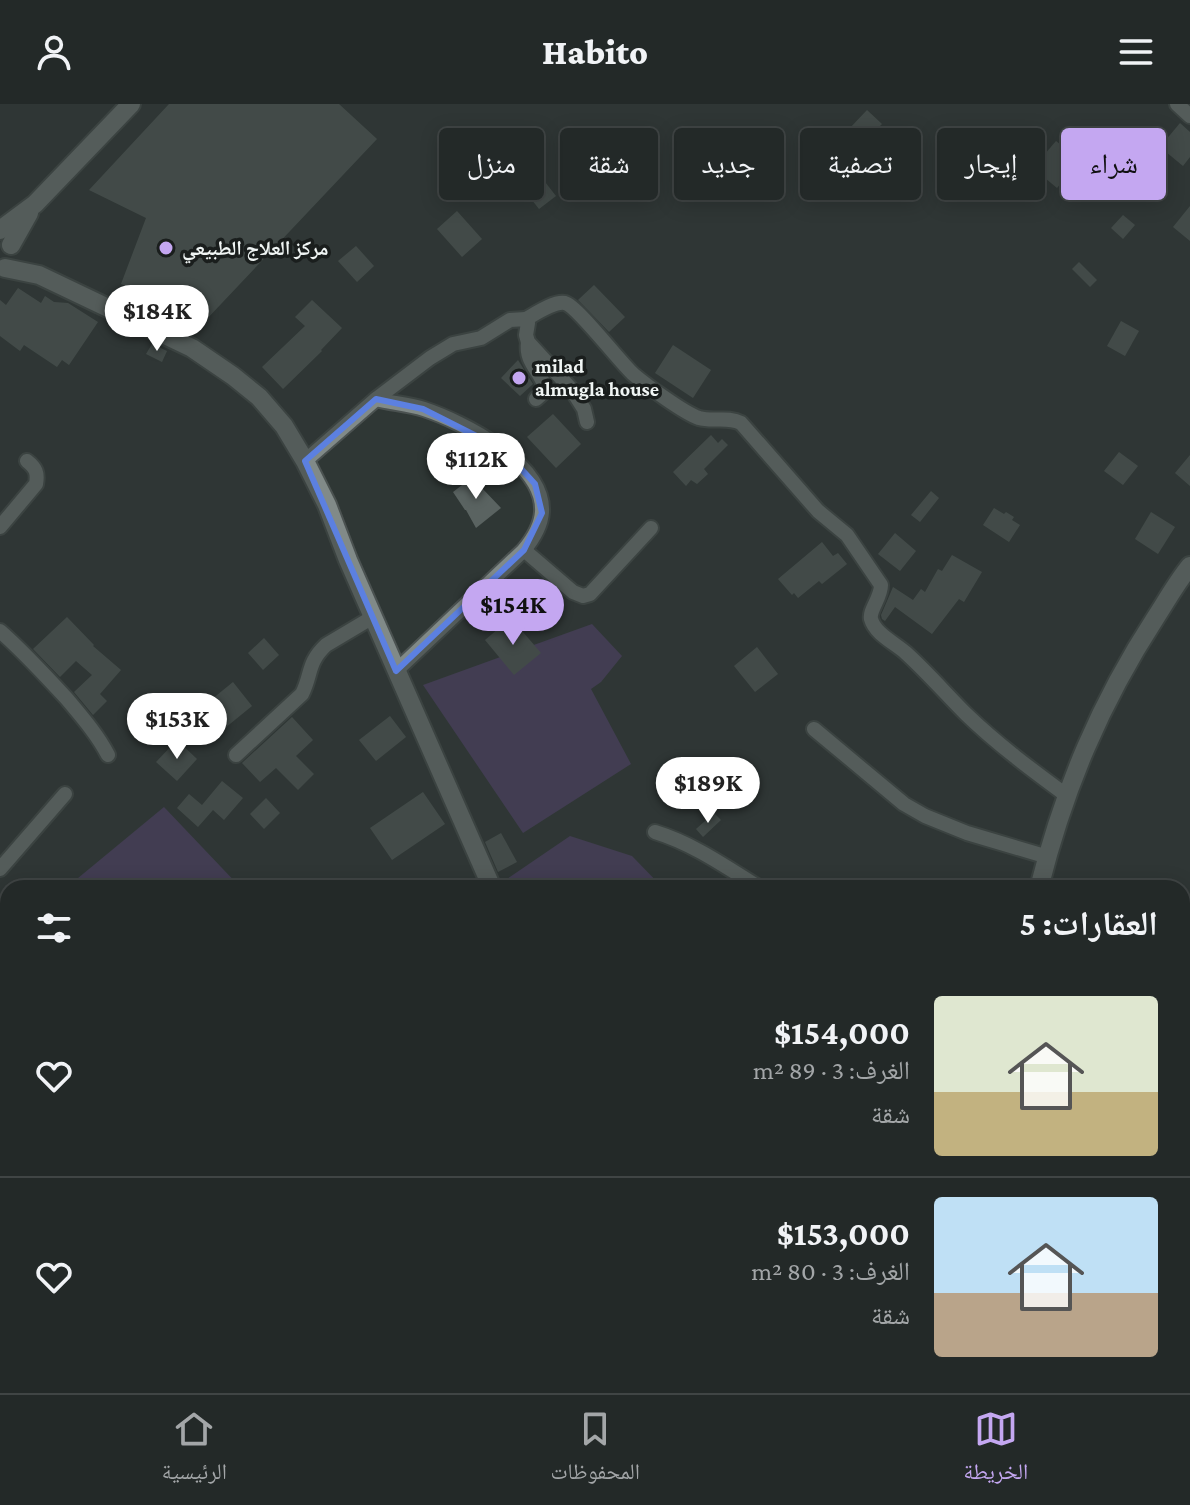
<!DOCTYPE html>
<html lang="ar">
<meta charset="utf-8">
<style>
:root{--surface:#232928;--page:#2b3130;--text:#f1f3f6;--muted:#a3a6a8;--line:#404545;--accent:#c4a7f1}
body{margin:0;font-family:"Crimson Pro","Noto Naskh Arabic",serif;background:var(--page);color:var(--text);direction:rtl;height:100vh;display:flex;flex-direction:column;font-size:30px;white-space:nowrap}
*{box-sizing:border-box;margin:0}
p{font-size:26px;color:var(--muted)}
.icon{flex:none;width:44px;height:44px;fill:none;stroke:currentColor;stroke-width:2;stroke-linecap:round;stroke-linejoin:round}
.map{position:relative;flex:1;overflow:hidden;direction:ltr}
.details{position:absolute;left:0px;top:776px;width:1190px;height:514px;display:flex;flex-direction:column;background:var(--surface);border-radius:24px 24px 0 0;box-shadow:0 4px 20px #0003,0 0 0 2px var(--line);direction:rtl}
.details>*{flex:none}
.guide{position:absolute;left:24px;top:24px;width:1142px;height:72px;direction:rtl;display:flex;gap:16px}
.price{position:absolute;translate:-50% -68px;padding:0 18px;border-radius:28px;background:#fff;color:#222;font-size:26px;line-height:52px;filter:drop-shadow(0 2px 4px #0008)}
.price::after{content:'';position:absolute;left:50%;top:48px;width:24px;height:18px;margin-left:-12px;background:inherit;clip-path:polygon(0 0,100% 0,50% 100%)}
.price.selected{background:var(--accent);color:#111}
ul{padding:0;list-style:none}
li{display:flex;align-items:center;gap:24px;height:200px;padding:0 32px}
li+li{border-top:2px solid var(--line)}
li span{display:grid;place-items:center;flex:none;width:224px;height:160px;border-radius:8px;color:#555}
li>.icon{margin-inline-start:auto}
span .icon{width:96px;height:96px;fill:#fffc;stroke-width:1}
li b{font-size:34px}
h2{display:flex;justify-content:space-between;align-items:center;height:96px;padding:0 32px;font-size:34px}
.pill{padding:0 28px;border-radius:8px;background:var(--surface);box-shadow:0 4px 20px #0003,0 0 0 2px var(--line);font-size:28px;line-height:72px}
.pill.selected{background:var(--accent);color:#111}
header{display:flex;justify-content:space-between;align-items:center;height:104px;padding:0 32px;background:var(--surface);font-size:36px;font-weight:800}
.menu{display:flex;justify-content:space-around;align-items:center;height:112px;border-top:2px solid var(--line);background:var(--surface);font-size:22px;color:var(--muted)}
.menu a{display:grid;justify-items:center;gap:4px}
.menu .selected{color:var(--accent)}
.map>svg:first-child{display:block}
</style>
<header><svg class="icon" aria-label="menu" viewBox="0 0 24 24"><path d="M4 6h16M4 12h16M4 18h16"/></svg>Habito<svg class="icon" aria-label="person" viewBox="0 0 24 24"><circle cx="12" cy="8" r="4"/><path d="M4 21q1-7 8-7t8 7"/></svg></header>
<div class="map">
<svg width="1190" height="1289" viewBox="0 0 1190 1289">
<rect width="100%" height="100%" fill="#2f3735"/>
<g fill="#594576">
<path d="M 592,520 L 622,552 L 601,578 L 591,585 L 631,660 L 523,729 L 423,581 Z"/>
<path d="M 164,703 L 241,784 L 66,784 Z"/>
<path d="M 570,732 L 632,752 L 663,784 L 510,784 L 507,775 Z"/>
</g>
<g fill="#5a6361">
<path d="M 169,0 L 339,0 L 377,35 L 204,218 L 121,180 L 146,114 L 89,86 Z"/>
<path d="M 867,6 L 882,20 L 864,38 L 849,25 Z"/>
<path d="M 1180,19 L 1190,28 L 1190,53 L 1183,62 L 1160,43 Z"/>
<path d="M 1056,37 L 1080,56 L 1057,84 L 1033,64 Z"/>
<path d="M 538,69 L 556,92 L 539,105 L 521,82 Z"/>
<path d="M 1190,102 L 1190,137 L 1173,123 Z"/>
<path d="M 457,107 L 482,135 L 462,153 L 437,125 Z"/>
<path d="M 1123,111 L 1135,121 L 1123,135 L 1111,124 Z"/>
<path d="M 356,142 L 374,162 L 357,178 L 338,157 Z"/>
<path d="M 1079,158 L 1097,176 L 1090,183 L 1072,165 Z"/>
<path d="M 594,181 L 625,213 L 609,228 L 578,196 Z"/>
<path d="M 18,184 L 41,199 L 45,192 L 54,198 L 68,199 L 98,218 L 69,261 L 62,256 L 57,263 L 24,241 L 20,247 L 0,232 L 0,196 L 6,201 Z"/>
<path d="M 312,196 L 342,224 L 321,246 L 322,247 L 283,285 L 262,263 L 305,222 L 295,213 Z"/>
<path d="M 1121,217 L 1139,227 L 1125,252 L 1107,242 Z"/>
<path d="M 152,240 L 167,247 L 162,258 L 146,250 Z"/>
<path d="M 673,241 L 711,266 L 693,294 L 655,269 Z"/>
<path d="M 518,256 L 533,280 L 520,292 L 501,274 Z"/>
<path d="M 553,310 L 581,340 L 556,364 L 527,333 Z"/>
<path d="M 711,331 L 718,339 L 722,335 L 728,341 L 704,365 L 708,370 L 697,380 L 691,376 L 686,382 L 673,368 Z"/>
<path d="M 1119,348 L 1138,362 L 1123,381 L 1104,367 Z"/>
<path d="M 1190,351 L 1190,382 L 1175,369 Z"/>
<path d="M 475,371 L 483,382 L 481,383 L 501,404 L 476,424 L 466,406 L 465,406 L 453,388 Z"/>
<path d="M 931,387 L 939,394 L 920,418 L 911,411 Z"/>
<path d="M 994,404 L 1004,410 L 1006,408 L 1014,413 L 1012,416 L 1020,421 L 1009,438 L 983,421 Z"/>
<path d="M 1151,408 L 1175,423 L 1158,450 L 1135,435 Z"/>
<path d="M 895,429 L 916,447 L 900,467 L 878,450 Z"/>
<path d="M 822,438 L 833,452 L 838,449 L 847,460 L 822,480 L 819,477 L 798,494 L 794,489 L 792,491 L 778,475 Z"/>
<path d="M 952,451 L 982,468 L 964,498 L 959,495 L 932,530 L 895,503 L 885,517 L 882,515 L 881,511 L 893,483 L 913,496 L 921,485 L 925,488 L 938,465 L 942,467 Z"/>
<path d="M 67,513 L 94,541 L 93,542 L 121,566 L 100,590 L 107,597 L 93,611 L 74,588 L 92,571 L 76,557 L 60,573 L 33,545 Z"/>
<path d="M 511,514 L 541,549 L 514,571 L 485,536 Z"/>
<path d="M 264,534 L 279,551 L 263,566 L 248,549 Z"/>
<path d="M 757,543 L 778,570 L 755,588 L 734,562 Z"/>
<path d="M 233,578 L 252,602 L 214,633 L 195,609 Z"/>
<path d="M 390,612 L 406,633 L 376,657 L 359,636 Z"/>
<path d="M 292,613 L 313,636 L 296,652 L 314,670 L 298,686 L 276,664 L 260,678 L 242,659 Z"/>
<path d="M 177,636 L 197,655 L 177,677 L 156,658 Z"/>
<path d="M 222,677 L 243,694 L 224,716 L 213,706 L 198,723 L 177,704 L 189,690 L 202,701 Z"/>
<path d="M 423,688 L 445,720 L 392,756 L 370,724 Z"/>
<path d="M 266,694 L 280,709 L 264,725 L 250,710 Z"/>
<path d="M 714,709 L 721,716 L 703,733 L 696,725 Z"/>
<path d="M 501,729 L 517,758 L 498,768 L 485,738 Z"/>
</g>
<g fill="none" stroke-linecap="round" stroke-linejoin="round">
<g stroke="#4b5251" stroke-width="18">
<g id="minor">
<path d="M 1177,0 L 1190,12"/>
<path d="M 526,215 C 535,210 554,197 565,199 C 577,202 619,257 633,270 C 646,281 684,309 699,314 C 713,318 728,312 741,319 L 818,407 L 847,431 L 881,481 C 881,494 869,506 871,515 C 875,530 895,539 906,549 C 927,568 946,590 966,610 C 997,640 1032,666 1066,691"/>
<path d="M 528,238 C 525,260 541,266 546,286 L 536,295"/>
<path d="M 376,295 C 391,299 408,300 424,305 C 463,318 545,359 542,408 C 541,423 533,435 524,446 L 396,567"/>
<path d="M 305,357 L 376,295 L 430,254 L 453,240 L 481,234 L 510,216 L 526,215 L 528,219 L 526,231 L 528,238 L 572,286 L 584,305 L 587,318"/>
<path d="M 0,423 L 36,380 C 38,369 36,364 27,357"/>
<path d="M 524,446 L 573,488 L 583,492 L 590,490 L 651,424"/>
<path d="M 0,527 C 24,548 45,571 67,595 C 82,613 97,630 108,651"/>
<path d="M 814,625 L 904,700 L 925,712 L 967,729 L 1048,753"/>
<path d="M 236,651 L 302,590 C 312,570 307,559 326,541 L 373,513"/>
<path d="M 655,728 C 694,740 726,763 760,784"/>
<path d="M 0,765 L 65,690"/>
<path d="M 2,799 L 8,806"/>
<path d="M 0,1027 L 8,1021"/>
<path d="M 0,1164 L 5,1179 L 0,1198"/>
<path d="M 33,1282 L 34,1289"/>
<path d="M 184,1289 L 194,1282"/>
<path d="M 339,1289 L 348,1282"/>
<path d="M 588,1289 L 604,1282"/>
<path d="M 650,1289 L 660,1282"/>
</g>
</g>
<g stroke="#4b5251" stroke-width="22">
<g id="tertiary">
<path d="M 0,126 L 35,100 L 131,0"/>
<path d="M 11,141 L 29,109"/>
<path d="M 5,164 L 39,171 L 192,244 L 233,272 L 259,293 L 284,322 L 305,357 L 327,401 L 348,456 L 492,784"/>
<path d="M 1039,784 C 1064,685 1100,599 1156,513 C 1167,496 1177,478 1190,462"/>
<path d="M 615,1282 L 616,1289"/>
<path d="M 866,1289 L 873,1282"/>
</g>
</g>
<use href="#minor" stroke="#818a88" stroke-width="14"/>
<use href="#tertiary" stroke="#818a88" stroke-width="18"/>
</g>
<path d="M0 0H1190V1289H0ZM 376,295 L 423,305 L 504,346 L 535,380 L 542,409 L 524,446 L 396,567 L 305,357 Z" fill="#2f3735" fill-opacity=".55" fill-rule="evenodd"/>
<path fill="none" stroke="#5c80e0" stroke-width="6" stroke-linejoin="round" d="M 376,295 L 423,305 L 504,346 L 535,380 L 542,409 L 524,446 L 396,567 L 305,357 Z"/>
<g fill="#c4a7f1" stroke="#1a1e1d" stroke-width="3">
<circle cx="166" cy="144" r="8"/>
<circle cx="519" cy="274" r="8"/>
</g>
<g text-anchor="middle" stroke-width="7" stroke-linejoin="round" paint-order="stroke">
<g font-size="20" font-weight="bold" fill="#f0f5f4" stroke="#1a1e1d" text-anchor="start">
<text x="182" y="151">مركز العلاج الطبيعي</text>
<text x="535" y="269">milad<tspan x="535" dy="23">almugla house</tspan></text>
</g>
</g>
</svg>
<b class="price" style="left:157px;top:249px">$184K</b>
<b class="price" style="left:476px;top:397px">$112K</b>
<b class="price selected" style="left:513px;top:543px">$154K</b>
<b class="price" style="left:177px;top:657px">$153K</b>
<b class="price" style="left:708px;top:721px">$189K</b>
<div class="guide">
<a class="pill selected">شراء</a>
<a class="pill">إيجار</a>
<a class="pill">تصفية</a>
<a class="pill">جديد</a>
<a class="pill">شقة</a>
<a class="pill">منزل</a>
</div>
<section class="details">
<h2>العقارات: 5<svg class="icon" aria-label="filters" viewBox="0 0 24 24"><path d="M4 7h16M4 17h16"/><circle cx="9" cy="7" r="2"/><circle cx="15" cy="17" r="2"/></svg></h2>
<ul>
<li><span style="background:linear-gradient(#dfe7d0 60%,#c2b280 0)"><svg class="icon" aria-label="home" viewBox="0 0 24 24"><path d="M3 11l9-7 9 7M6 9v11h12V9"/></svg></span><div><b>$154,000</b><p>الغرف: 3 · 89 m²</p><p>شقة</p></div><svg class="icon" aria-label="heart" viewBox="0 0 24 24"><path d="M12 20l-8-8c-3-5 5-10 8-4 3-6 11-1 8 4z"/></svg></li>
<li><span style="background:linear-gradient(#bfe0f5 60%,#b9a48a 0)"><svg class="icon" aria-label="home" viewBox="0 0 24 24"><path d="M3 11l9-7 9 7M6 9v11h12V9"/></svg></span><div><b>$153,000</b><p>الغرف: 3 · 80 m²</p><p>شقة</p></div><svg class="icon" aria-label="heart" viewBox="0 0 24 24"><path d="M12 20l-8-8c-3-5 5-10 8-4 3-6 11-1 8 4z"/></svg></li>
</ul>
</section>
</div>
<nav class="menu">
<a class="selected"><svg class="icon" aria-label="map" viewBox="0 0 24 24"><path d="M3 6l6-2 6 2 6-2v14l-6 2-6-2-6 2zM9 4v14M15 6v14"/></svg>الخريطة</a>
<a><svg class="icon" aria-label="saved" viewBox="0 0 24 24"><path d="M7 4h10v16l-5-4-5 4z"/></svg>المحفوظات</a>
<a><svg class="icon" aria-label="home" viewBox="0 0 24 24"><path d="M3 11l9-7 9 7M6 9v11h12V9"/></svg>الرئيسية</a>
</nav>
